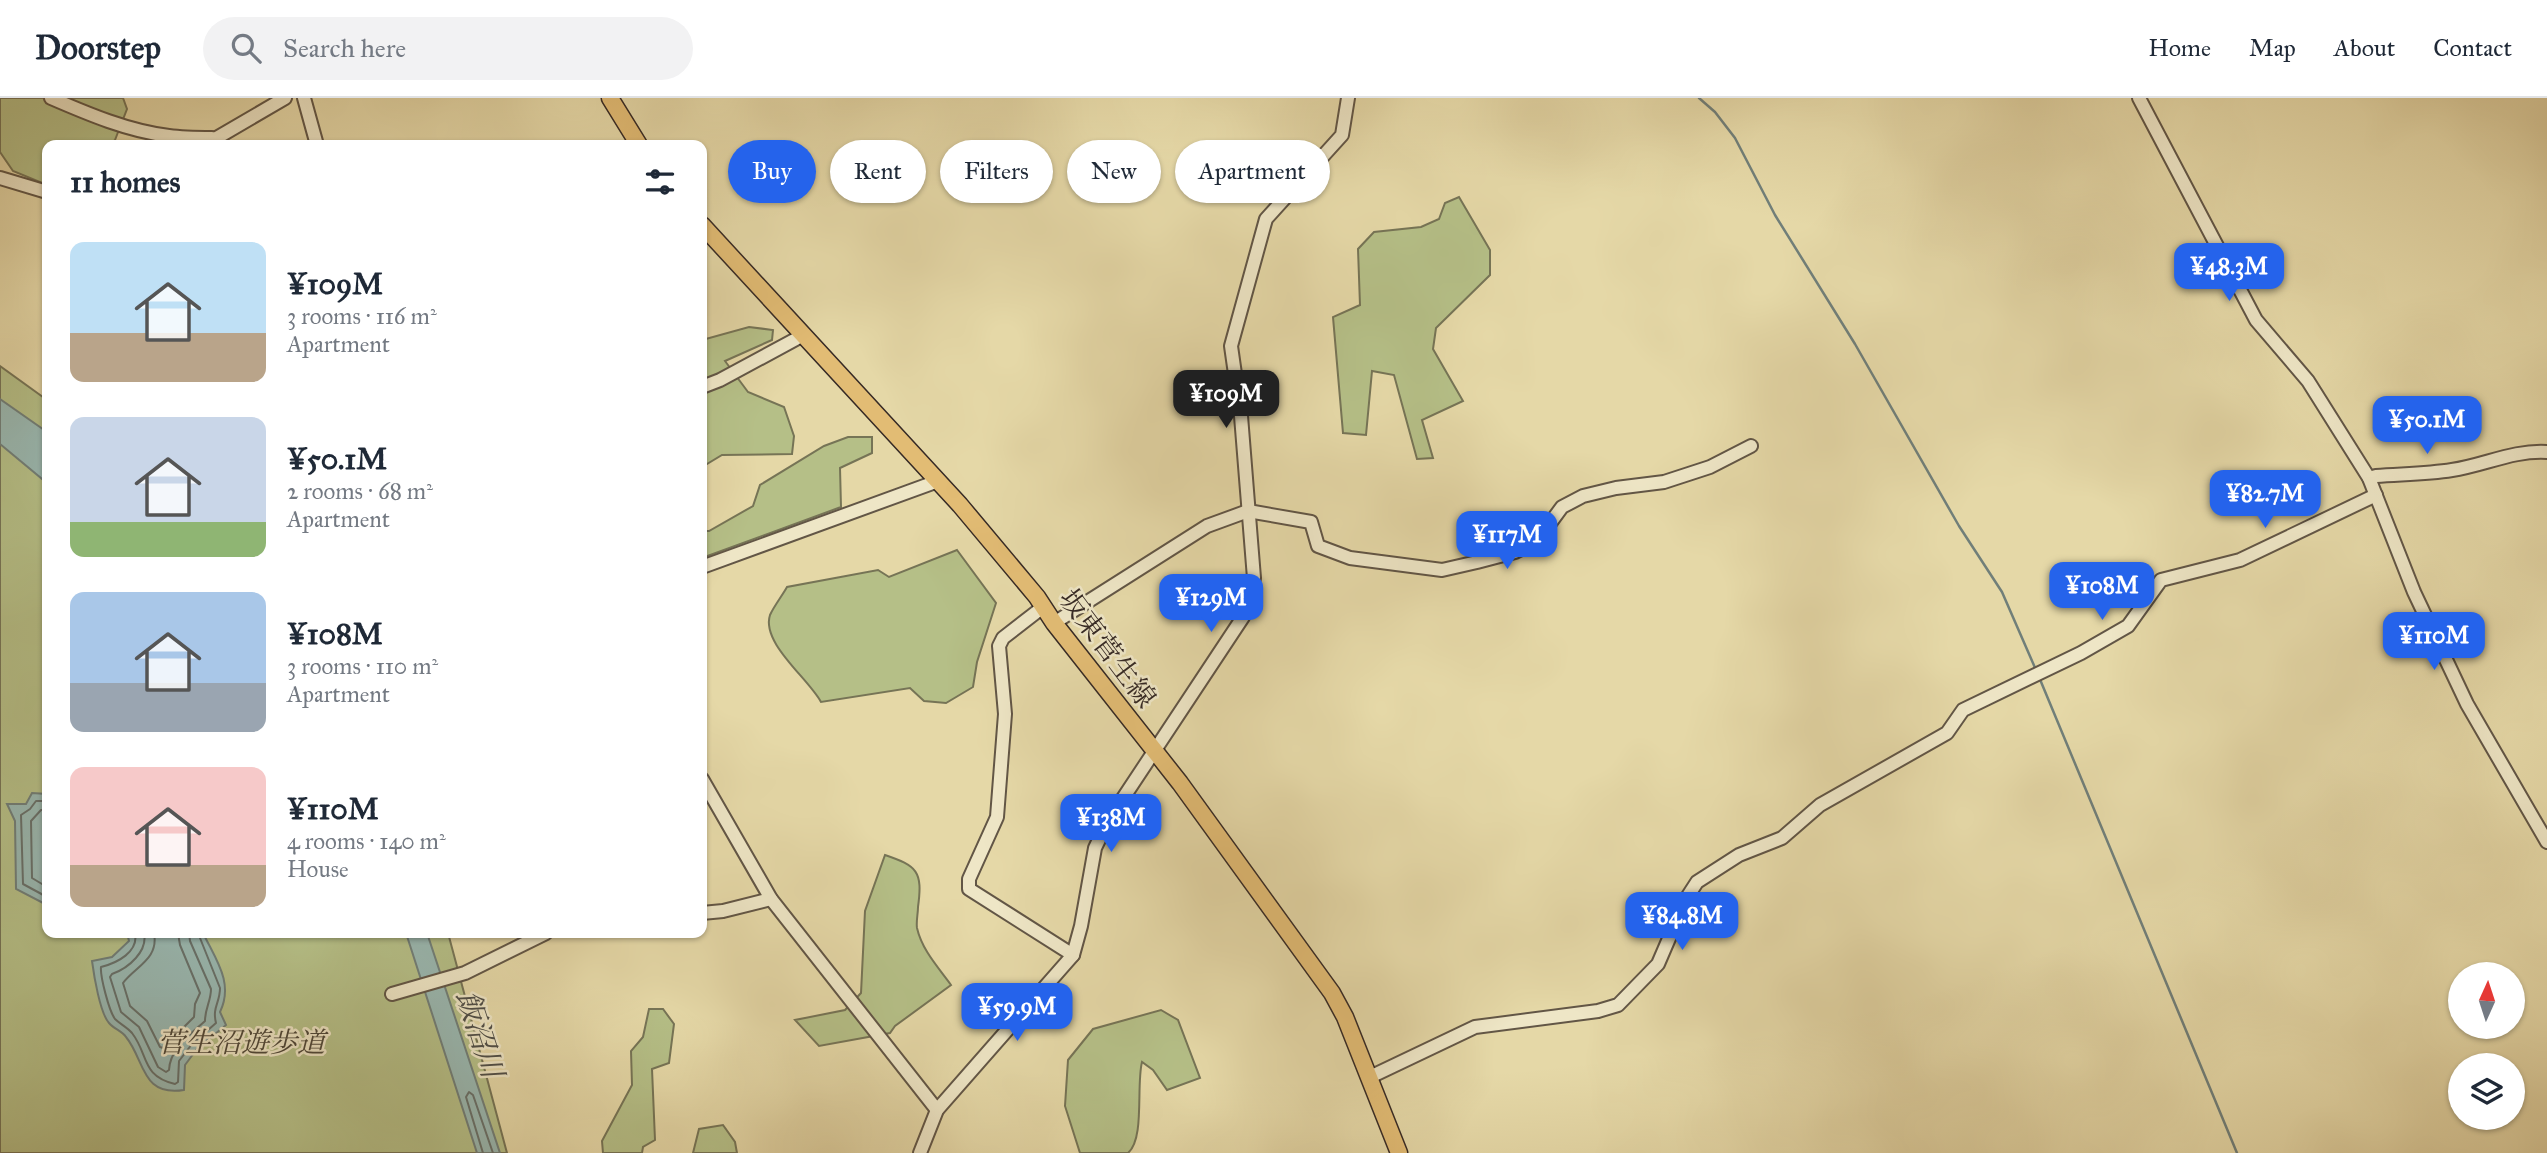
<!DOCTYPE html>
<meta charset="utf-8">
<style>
:root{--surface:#fff;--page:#f2f2f3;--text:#1f2937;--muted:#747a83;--line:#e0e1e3;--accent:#2563eb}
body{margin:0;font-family:"IM FELL Great Primer","Noto Serif JP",serif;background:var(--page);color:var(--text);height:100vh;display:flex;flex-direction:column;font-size:26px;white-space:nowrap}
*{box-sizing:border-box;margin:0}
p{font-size:23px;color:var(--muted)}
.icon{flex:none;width:38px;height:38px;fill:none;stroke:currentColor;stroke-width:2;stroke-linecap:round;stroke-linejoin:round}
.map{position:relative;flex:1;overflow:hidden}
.drawer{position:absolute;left:42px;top:42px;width:665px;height:798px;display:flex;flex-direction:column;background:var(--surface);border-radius:14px;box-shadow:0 2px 5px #0004}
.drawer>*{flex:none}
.banner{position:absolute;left:728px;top:42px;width:665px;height:63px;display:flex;gap:14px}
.needle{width:46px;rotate:3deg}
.fabs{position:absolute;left:2448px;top:864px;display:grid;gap:14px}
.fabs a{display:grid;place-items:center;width:77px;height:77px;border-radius:50%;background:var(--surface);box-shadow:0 2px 5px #0004;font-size:35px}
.price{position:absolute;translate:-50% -60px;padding:0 16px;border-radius:14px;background:var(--accent);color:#fff;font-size:23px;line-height:46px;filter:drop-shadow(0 2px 4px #0008)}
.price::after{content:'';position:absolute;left:50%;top:42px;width:21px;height:16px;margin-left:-10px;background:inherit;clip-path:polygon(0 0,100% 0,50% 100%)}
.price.on{background:#222;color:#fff}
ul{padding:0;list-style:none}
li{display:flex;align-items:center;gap:21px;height:175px;padding:0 28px}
li span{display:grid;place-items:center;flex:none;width:196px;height:140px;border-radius:14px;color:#555}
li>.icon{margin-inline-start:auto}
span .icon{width:84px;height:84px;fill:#fffc;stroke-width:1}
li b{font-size:30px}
h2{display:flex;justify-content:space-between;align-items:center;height:84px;padding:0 28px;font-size:30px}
.pill{padding:0 24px;border-radius:32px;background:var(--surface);box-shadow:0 2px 5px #0004;font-size:24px;line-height:63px}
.pill.on{background:var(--accent);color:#fff}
header{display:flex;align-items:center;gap:42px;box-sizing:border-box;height:98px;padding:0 35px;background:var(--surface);border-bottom:2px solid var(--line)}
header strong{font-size:33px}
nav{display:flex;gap:38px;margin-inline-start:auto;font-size:24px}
.search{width:490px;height:63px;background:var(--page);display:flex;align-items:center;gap:18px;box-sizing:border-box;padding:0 24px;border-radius:38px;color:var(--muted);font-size:26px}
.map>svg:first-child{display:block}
</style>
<header>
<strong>Doorstep</strong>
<div class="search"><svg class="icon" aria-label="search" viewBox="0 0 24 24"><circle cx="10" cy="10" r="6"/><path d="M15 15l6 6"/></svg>Search here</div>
<nav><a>Home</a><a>Map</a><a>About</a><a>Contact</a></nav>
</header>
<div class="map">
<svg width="2547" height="1055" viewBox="0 0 2547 1055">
<rect width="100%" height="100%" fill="#e5d8a7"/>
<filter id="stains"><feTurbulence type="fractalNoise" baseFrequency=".00286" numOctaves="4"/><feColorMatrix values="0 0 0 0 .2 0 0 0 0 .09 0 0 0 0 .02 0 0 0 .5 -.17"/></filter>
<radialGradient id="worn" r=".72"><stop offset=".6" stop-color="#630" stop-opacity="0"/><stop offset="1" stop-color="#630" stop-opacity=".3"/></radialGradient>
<g fill="#b5bf87" stroke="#767456" stroke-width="2">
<path d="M 0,0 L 123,0 L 127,11 L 115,42 L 109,47 L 47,47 L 47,87 L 13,73 L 0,54 Z"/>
<path d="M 1459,99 L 1490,152 L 1490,177 L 1436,230 L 1433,251 L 1463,303 L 1422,322 L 1433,360 L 1417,361 L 1394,277 L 1372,273 L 1366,337 L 1343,335 L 1333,219 L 1360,207 L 1358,151 L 1374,134 L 1421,129 L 1439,121 L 1445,105 Z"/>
<path d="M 749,229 L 773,232 L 772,242 L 725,263 L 748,294 L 784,309 L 794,338 L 792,356 L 722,357 L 702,369 L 702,242 Z"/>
<path d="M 0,268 L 47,302 L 47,835 L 448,835 L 507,1055 L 0,1055 Z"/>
<path d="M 848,339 L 872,339 L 872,355 L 840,370 L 841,409 L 702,460 L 702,433 L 709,433 L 753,408 L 760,387 L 824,348 Z"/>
<path d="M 957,452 L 996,505 L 977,564 L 973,589 L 946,605 L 924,603 L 910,590 L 821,604 C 808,580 761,545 770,517 C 774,508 782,498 787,489 L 878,472 L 889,479 Z"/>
<path d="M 885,757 C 917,768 923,773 918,809 C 918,816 916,823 917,830 C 922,852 938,869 951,887 L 895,928 L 890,935 L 819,948 L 795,922 L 845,912 L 861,895 L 865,813 Z"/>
<path d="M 649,911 L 663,911 L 674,926 L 669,965 L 652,971 L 655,1042 L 643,1049 L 642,1055 L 603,1055 L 602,1043 L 632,987 L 631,953 L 643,939 Z"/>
<path d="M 1161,912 L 1178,922 L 1200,980 L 1167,992 L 1153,972 L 1142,964 C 1136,987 1145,1041 1128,1055 L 1080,1055 L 1065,1008 L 1068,962 L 1093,931 Z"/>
<path d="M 723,1027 L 735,1044 L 737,1055 L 693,1055 L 699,1031 Z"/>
</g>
<g fill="#99b8b1" stroke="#717f79" stroke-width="2">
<path d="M 0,301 L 47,334 L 47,385 L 0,346 Z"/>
<path d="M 32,695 L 47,696 L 47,807 L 16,791 L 15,723 L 7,706 L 26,706 Z"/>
<path d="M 127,835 L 203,835 C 216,862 234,885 220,914 L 226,927 L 197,951 L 185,967 L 184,992 C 141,999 145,962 126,939 C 122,933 114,931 109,925 C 100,915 94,878 92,863 L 112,859 L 129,843 Z"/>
<path d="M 406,835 L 427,835 L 500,1055 L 477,1055 Z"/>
</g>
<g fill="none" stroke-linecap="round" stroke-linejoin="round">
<g stroke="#68716b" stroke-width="2">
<path d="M 47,703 L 36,703 L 30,711 L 21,717 L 23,786 L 47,799"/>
<path d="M 47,712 L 41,712 L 31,723 L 32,780 L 47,789"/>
<path d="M 135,835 C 139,854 117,865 101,869 C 100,878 109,913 115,921 C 120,926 127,929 132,935 C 149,957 141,978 175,986 L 178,984 L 179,963 L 192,946 L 216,925 C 212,909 220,905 220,890 L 198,835"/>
<path d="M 144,835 C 148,853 129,870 112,876 L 110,879 L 121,914 L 139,929 L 158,969 L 166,974 L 169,972 C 170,950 191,936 205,923 C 205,910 211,903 211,891 L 190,843 L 189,835"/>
<path d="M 154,835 C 159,861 136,868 123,885 L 130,908 L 147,923 L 160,949 L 163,950 L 194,919 L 195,906 L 200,895 L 180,847 L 178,835"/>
<path d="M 483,1055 L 466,999 L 469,994 L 473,997 L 493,1055"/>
</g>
<g stroke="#717f79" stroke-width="2.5">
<path d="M 1699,0 L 1715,14 L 1735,40 L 1775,117 L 1855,246 L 1959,428 L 2002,494 L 2036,572"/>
<path d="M 2039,579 L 2237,1055"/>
</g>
<g stroke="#625646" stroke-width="16">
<g id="minor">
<path d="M 51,0 C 88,16 128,33 169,38 C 183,40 198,40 212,40"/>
<path d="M 304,0 L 317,47"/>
<path d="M 2139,0 L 2256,222 L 2308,283 L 2369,380 L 2414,494 L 2467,606 L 2547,744"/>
<path d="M 208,45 L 285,0"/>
<path d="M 0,80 L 47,94"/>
<path d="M 702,289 L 720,282 L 796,241 L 802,235"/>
<path d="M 2369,380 L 2376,378 C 2401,376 2427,376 2452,372 C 2485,367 2513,352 2547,354"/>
<path d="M 702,469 L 938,383"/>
<path d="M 1043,509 L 1003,540 L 999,548 L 1005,616 L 997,719 L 969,781 L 969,791 L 1073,857"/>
<path d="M 1054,525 L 1207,428 L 1248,413 L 1311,424 L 1318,448 L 1350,460 L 1442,472 L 1477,464 L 1515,454 L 1537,443 L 1562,409 L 1583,398 L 1616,390 L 1664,384 L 1710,369 L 1751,348"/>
<path d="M 702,681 L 771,801 L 937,1012"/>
<path d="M 702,815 L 723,813 L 771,801"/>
<path d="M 392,896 L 465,875 L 546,835"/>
<path d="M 1370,979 L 1475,929 L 1598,913 L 1618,907 L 1658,866 L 1686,801 L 1697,784 L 1739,757 L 1782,740 L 1820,707 L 1947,635 L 1963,612 L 2081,555 L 2128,528 L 2161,482 L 2240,462 L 2376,397"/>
<path d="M 920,1055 L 937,1012 L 1073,857 L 1081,828 L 1095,750 L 1108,723 L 1243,519 L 1251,497 L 1254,480 L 1241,318 L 1231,248 L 1266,121 L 1342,37 L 1348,0"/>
</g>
</g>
<g stroke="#362a25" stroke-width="19">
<g id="major">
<path d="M 610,0 L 639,47"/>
<path d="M 702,127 L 960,407 L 1037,499 L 1054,525 L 1180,685 L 1332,895 L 1345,919 L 1399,1055"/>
</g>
</g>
<use href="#minor" stroke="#eee6c6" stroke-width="12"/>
<use href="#major" stroke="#e2bc74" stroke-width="16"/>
</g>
<g text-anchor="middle" stroke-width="5" stroke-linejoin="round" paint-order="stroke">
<g font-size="28" fill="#362a25" stroke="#eee6c6">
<text transform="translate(1108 550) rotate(53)" y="10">坂東菅生線</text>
</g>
<g font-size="28" font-style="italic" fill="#4f4839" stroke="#eee6c6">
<text x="241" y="954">菅生沼遊歩道</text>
</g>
<g font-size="30" font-style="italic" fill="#4f4e48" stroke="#eee6c6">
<text transform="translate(480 936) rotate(72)" y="10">飯沼川</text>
</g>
</g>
<rect width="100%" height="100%" filter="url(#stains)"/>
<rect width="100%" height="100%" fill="url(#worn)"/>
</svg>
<div class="fabs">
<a><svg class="needle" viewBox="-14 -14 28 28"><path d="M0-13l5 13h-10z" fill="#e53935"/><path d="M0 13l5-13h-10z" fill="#747a83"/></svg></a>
<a><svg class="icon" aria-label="layers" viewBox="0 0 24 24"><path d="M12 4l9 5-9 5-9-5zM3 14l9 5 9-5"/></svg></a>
</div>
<b class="price" style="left:2229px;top:205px">¥48.3M</b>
<b class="price on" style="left:1226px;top:332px">¥109M</b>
<b class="price" style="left:2427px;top:358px">¥50.1M</b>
<b class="price" style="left:2265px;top:432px">¥82.7M</b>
<b class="price" style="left:1507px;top:473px">¥117M</b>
<b class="price" style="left:2102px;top:524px">¥108M</b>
<b class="price" style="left:1211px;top:536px">¥129M</b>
<b class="price" style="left:2434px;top:574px">¥110M</b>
<b class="price" style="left:1111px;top:756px">¥138M</b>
<b class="price" style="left:1682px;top:854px">¥84.8M</b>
<b class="price" style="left:1017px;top:945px">¥59.9M</b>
<div class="banner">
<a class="pill on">Buy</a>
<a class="pill">Rent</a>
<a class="pill">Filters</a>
<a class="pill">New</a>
<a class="pill">Apartment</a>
</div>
<section class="drawer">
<h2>11 homes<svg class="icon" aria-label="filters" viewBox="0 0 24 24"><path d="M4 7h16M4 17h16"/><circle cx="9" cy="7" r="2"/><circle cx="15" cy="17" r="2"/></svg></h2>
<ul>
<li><span style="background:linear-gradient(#bfe0f5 65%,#b9a48a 0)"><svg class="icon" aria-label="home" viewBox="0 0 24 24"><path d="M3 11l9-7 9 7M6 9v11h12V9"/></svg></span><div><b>¥109M</b><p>3 rooms · 116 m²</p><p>Apartment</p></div></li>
<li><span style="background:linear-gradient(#c9d6e8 75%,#8fb573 0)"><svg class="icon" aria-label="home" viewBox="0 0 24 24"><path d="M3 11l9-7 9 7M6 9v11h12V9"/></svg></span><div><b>¥50.1M</b><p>2 rooms · 68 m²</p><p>Apartment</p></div></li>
<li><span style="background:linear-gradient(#a9c7e8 65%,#9aa5b1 0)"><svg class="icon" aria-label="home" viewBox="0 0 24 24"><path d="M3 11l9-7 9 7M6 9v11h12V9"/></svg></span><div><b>¥108M</b><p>3 rooms · 110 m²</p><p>Apartment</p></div></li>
<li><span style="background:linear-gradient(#f6c9c9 70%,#b9a48a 0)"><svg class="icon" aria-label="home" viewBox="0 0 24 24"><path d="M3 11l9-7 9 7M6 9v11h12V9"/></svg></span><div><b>¥110M</b><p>4 rooms · 140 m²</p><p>House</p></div></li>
</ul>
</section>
</div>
